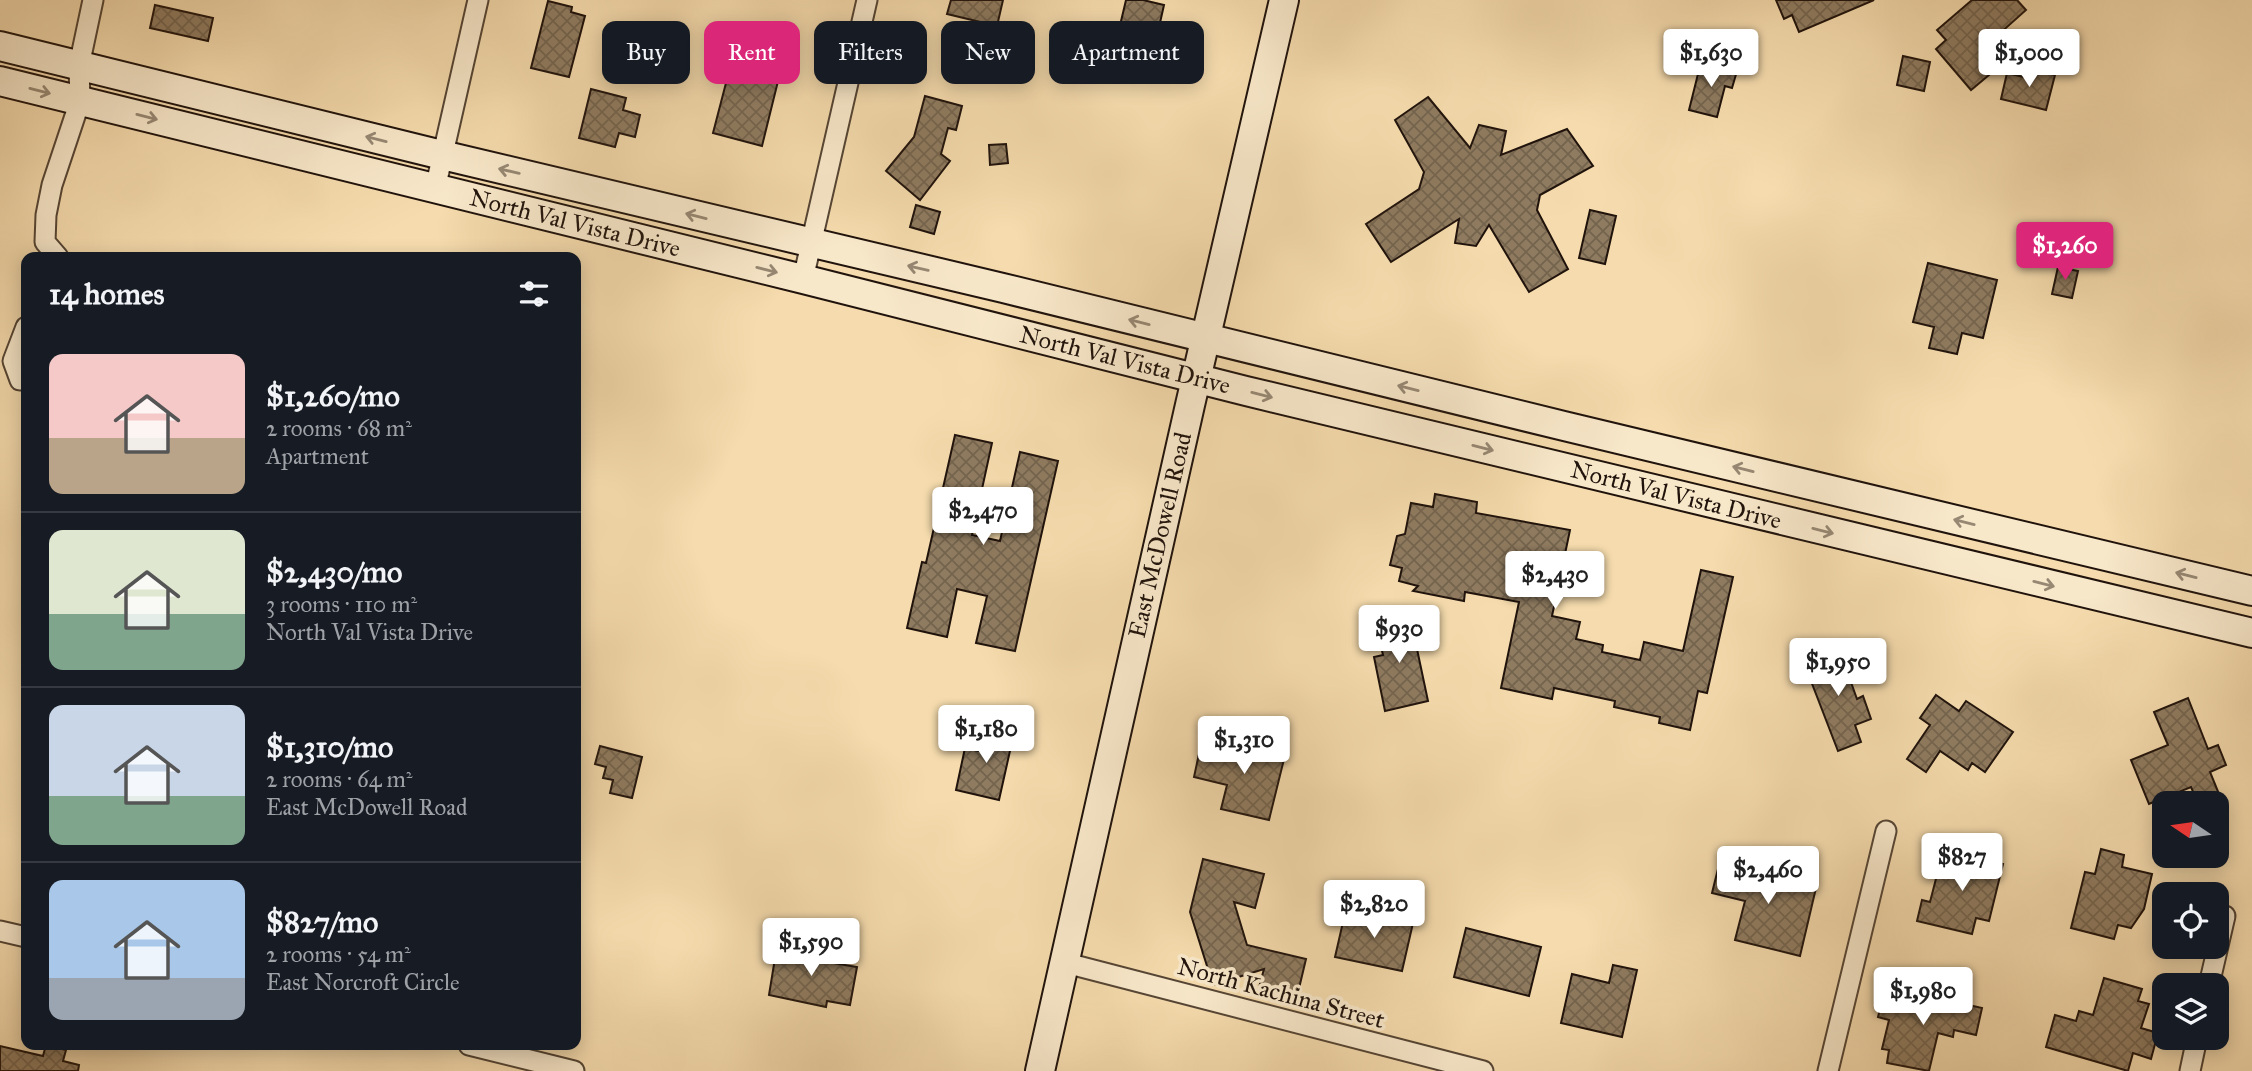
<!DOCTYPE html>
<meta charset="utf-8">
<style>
:root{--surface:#171b24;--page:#242831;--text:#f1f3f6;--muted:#9ea1a6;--line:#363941;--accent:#db2777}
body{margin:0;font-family:"IM FELL Great Primer",serif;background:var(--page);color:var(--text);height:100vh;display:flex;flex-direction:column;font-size:26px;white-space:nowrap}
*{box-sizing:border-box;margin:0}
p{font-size:23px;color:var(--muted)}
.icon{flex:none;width:38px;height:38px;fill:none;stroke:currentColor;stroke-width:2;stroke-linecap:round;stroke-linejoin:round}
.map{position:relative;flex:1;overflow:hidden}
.panel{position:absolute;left:21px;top:252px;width:560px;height:798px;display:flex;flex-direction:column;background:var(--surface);border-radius:14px;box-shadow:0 4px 18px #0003}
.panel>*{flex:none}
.guide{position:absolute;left:602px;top:21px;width:665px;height:63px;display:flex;gap:14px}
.needle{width:46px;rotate:283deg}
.controls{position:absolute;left:2152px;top:791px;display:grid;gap:14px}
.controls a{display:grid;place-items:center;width:77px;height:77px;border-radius:14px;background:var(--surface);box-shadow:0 4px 18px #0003;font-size:35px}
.price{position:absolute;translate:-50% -60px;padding:0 16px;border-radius:7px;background:#fff;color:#222;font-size:23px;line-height:46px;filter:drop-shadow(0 2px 4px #0008)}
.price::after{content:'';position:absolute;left:50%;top:42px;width:21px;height:16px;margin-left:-10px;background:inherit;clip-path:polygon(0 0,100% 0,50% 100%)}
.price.selected{background:var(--accent);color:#fff}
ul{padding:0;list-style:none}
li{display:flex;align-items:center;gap:21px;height:175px;padding:0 28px}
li+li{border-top:2px solid var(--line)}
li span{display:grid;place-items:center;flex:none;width:196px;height:140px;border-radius:14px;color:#555}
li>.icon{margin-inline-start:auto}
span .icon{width:84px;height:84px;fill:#fffc;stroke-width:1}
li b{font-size:30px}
h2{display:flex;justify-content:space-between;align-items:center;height:84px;padding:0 28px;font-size:30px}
.chip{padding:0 24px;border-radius:14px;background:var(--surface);box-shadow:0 4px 18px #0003;font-size:24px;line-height:63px}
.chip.selected{background:var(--accent);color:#fff}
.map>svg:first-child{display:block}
</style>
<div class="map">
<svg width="2252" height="1071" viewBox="0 0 2252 1071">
<defs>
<pattern id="building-cross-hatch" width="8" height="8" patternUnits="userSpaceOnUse" patternTransform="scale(1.75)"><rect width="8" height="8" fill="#8f7b60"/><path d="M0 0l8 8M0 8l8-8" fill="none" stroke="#74644e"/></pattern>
</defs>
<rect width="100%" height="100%" fill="#f5dbad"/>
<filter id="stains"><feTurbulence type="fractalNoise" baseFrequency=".00286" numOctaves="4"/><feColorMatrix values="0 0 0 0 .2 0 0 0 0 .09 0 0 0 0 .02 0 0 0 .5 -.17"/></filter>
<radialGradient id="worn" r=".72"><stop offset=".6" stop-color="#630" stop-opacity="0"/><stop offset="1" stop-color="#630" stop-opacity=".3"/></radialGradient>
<g fill="url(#building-cross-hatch)" stroke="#20130c" stroke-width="2">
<path d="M 951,0 L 1003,0 L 997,26 L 947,14 Z"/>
<path d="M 1126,0 L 1143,0 L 1164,5 L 1155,45 L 1160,47 L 1155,70 L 1131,64 L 1133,55 L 1114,51 Z"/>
<path d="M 1776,0 L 1874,0 L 1799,32 L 1792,15 L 1784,19 Z"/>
<path d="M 1972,0 L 2017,0 L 2026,10 L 1989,43 L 1998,54 L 1984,67 L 1995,70 L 1971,90 L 1936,49 L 1946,40 L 1937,30 Z"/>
<path d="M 548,1 L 572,7 L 571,12 L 585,16 L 569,77 L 531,68 Z"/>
<path d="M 155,5 L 213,18 L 208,41 L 150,28 Z"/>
<path d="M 733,56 L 781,69 L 762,146 L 713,133 Z"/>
<path d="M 1903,56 L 1930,62 L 1924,91 L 1897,85 Z"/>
<path d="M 1701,62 L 1737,71 L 1732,88 L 1725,86 L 1717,117 L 1689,110 Z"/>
<path d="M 2034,70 L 2055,75 L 2046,110 L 2001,99 L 2007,73 L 2032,79 Z"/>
<path d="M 591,89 L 626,98 L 623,110 L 640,115 L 635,137 L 619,133 L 615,147 L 579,138 Z"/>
<path d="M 925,96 L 962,106 L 956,130 L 948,128 L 941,154 L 950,161 L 920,200 L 886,171 L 914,137 Z"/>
<path d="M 1428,97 L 1470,148 L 1479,125 L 1506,131 L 1501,155 L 1567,129 L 1593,166 L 1540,195 L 1537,210 L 1568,269 L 1529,292 L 1489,225 L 1476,246 L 1455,243 L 1459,219 L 1391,262 L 1366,224 L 1419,189 L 1424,172 L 1395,120 Z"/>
<path d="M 1006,144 L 1008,163 L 990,165 L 989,145 Z"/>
<path d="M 916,205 L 940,212 L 934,234 L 910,227 Z"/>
<path d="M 1590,210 L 1616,216 L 1605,264 L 1579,258 Z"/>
<path d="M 1928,263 L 1997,280 L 1983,338 L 1962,333 L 1957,354 L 1929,348 L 1934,327 L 1913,322 Z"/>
<path d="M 2058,267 L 2078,271 L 2072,298 L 2052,294 Z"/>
<path d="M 955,435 L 992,443 L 972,535 L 1000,541 L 1020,452 L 1058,461 L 1015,651 L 976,643 L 987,596 L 957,589 L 947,637 L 907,628 L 922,562 L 926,563 Z"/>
<path d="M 1435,494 L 1477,502 L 1476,513 L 1570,530 L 1552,616 L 1580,622 L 1576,639 L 1603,645 L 1602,652 L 1640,660 L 1644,642 L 1683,651 L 1701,570 L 1733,577 L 1707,693 L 1698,691 L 1690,730 L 1659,723 L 1660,717 L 1614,707 L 1615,701 L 1554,688 L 1552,699 L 1501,688 L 1519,602 L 1465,592 L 1464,601 L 1413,591 L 1418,586 L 1399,581 L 1402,568 L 1390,565 L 1397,536 L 1405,534 L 1411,503 L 1433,507 Z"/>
<path d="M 1410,616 L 1428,701 L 1385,711 L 1374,657 L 1383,655 L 1376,624 Z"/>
<path d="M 1838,646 L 1857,699 L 1863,696 L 1871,719 L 1855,725 L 1861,742 L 1838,751 L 1806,668 L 1815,665 L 1812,656 Z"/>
<path d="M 1936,695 L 1959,711 L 1966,701 L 2013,732 L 1985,772 L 1972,763 L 1968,770 L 1940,751 L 1926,772 L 1907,759 L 1930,725 L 1920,718 Z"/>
<path d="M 2188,698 L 2208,749 L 2218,745 L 2226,765 L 2210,772 L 2219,794 L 2198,803 L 2191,787 L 2149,804 L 2131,760 L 2168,745 L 2154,712 Z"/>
<path d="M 985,726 L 1014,733 L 999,800 L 956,790 L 965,748 L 979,751 Z"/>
<path d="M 1230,738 L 1286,751 L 1269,820 L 1221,809 L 1227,785 L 1194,777 L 1200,749 L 1226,755 Z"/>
<path d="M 600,746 L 642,757 L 632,798 L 610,793 L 613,780 L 603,778 L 606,767 L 595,764 Z"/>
<path d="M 2101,849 L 2124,855 L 2122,867 L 2152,874 L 2144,909 L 2131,928 L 2118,925 L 2114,939 L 2071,928 L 2085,872 L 2095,874 Z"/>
<path d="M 1951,851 L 2003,864 L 1989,921 L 1976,918 L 1972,934 L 1917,921 L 1922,900 L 1930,902 L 1939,867 L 1947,869 Z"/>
<path d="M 1203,859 L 1264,874 L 1255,908 L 1234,902 L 1247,945 L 1306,959 L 1296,1001 L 1258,991 L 1264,969 L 1213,985 L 1190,912 Z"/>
<path d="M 1720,861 L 1775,875 L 1777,866 L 1799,871 L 1796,883 L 1816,888 L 1800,956 L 1735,940 L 1745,901 L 1712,893 Z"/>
<path d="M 1346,909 L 1413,923 L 1402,971 L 1335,957 Z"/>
<path d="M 1466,928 L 1541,947 L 1529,996 L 1454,977 Z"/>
<path d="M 777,946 L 822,953 L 821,961 L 857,967 L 850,1005 L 827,1001 L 826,1007 L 769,995 Z"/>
<path d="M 1613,965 L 1637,970 L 1622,1037 L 1561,1023 L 1572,974 L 1609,983 Z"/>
<path d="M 2104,978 L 2142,989 L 2138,1001 L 2149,1004 L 2141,1028 L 2158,1033 L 2151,1059 L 2133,1053 L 2128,1071 L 2046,1047 L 2055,1015 L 2076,1021 L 2079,1011 L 2093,1015 Z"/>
<path d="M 1902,990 L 1982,1008 L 1976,1035 L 1954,1030 L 1953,1037 L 1938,1033 L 1929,1071 L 1887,1063 L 1889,1050 L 1882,1049 L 1889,1020 L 1878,1017 L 1883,997 L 1900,1001 Z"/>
<path d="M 46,1045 L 66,1050 L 63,1061 L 79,1065 L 78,1071 L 0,1071 L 0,1046 L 43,1056 Z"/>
</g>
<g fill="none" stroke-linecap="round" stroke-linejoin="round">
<g stroke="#554534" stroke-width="23">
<g id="minor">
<path d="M 435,189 L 478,0"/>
<path d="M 58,257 L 45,242 L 46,215 L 52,185 L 80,101 L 79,66 L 93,0"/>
<path d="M 803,279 L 867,0"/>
<path d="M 26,327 L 13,361 L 20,380 L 26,380"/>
<path d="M 0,931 L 26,937"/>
<path d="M 1066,963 L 1483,1071"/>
<path d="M 2209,985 L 2225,916"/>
<path d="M 469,1045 L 574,1071"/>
<path d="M 1828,1071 L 1886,831"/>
<path d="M 2190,1071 L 2197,1038"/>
</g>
</g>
<g stroke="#20130c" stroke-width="32">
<g id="secondary">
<path d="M 0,46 L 442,155 L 1003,288 L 1564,426 L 2252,591"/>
<path d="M 0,81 L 803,279 L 1246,391 L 2252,633"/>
<path d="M 1040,1071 L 1190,405 L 1284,0"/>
</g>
</g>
<use href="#minor" stroke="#f8e8ca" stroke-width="19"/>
<use href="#secondary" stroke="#f8e8ca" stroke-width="28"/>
</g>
<defs><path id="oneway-shaft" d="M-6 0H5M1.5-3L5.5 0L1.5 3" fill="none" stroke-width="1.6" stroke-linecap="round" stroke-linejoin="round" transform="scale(1.75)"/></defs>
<g stroke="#978874">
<use href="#oneway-shaft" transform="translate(40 91) rotate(14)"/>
<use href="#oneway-shaft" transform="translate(147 117) rotate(14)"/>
<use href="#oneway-shaft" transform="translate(376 139) rotate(-166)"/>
<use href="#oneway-shaft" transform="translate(509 171) rotate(-167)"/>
<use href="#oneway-shaft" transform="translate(696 216) rotate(-166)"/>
<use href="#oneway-shaft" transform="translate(918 268) rotate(-167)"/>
<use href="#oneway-shaft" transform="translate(767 270) rotate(14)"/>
<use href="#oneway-shaft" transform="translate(1139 322) rotate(-166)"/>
<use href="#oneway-shaft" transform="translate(1408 388) rotate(-166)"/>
<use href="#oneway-shaft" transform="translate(1262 395) rotate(14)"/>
<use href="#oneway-shaft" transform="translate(1483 448) rotate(14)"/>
<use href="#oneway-shaft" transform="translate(1743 469) rotate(-166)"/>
<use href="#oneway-shaft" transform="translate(1964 522) rotate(-166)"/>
<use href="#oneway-shaft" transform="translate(1823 531) rotate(14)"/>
<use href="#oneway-shaft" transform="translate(2186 575) rotate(-166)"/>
<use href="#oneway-shaft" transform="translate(2044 584) rotate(14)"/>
</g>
<g text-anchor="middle" stroke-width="7" stroke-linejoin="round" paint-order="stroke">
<g font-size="24" fill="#20130c" stroke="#f8e8ca">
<text transform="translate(575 223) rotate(14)" y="8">North Val Vista Drive</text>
<text transform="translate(1125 360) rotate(14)" y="8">North Val Vista Drive</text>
<text transform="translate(1676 495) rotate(14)" y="8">North Val Vista Drive</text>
<text transform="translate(1160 535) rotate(-77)" y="8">East McDowell Road</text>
<text transform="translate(1281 993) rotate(15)" y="8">North Kachina Street</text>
</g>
</g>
<rect width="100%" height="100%" filter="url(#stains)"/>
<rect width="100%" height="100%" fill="url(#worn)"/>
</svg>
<div class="controls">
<a><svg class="needle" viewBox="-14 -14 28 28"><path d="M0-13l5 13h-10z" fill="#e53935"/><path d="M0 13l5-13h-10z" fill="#9ea1a6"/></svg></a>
<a><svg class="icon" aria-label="locate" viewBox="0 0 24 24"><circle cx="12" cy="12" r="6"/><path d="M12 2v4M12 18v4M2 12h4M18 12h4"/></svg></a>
<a><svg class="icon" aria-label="layers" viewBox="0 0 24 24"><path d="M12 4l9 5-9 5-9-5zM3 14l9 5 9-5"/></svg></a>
</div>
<b class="price" style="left:1711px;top:89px">$1,630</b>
<b class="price" style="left:2029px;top:89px">$1,000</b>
<b class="price selected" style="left:2065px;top:282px">$1,260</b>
<b class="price" style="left:983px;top:547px">$2,470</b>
<b class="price" style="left:1555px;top:611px">$2,430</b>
<b class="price" style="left:1399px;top:665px">$930</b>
<b class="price" style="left:1838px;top:698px">$1,950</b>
<b class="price" style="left:986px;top:765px">$1,180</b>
<b class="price" style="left:1244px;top:776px">$1,310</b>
<b class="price" style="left:1962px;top:893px">$827</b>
<b class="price" style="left:1768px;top:906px">$2,460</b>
<b class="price" style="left:1374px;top:940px">$2,820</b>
<b class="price" style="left:811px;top:978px">$1,590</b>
<b class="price" style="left:1923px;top:1027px">$1,980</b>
<div class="guide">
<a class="chip">Buy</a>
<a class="chip selected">Rent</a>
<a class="chip">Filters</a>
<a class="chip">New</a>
<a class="chip">Apartment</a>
</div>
<section class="panel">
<h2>14 homes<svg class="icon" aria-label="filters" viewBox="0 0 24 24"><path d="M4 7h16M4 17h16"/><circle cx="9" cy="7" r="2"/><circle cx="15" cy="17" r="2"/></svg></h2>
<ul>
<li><span style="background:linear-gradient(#f6c9c9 60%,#b9a48a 0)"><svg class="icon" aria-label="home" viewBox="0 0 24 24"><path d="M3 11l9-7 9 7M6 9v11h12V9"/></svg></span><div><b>$1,260/mo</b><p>2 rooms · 68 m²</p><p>Apartment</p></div></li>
<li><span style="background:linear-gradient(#dfe7d0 60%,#7fa58c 0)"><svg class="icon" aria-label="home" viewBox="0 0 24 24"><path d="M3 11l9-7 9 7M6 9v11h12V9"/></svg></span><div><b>$2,430/mo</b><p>3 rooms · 110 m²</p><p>North Val Vista Drive</p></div></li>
<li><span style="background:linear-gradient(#c9d6e8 65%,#7fa58c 0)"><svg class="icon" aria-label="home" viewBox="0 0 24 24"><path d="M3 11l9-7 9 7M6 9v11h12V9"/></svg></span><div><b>$1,310/mo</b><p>2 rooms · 64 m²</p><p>East McDowell Road</p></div></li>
<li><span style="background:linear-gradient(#a9c7e8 70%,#9aa5b1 0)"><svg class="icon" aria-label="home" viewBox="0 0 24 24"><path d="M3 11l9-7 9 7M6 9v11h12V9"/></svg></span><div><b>$827/mo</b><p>2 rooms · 54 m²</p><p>East Norcroft Circle</p></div></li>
</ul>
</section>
</div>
